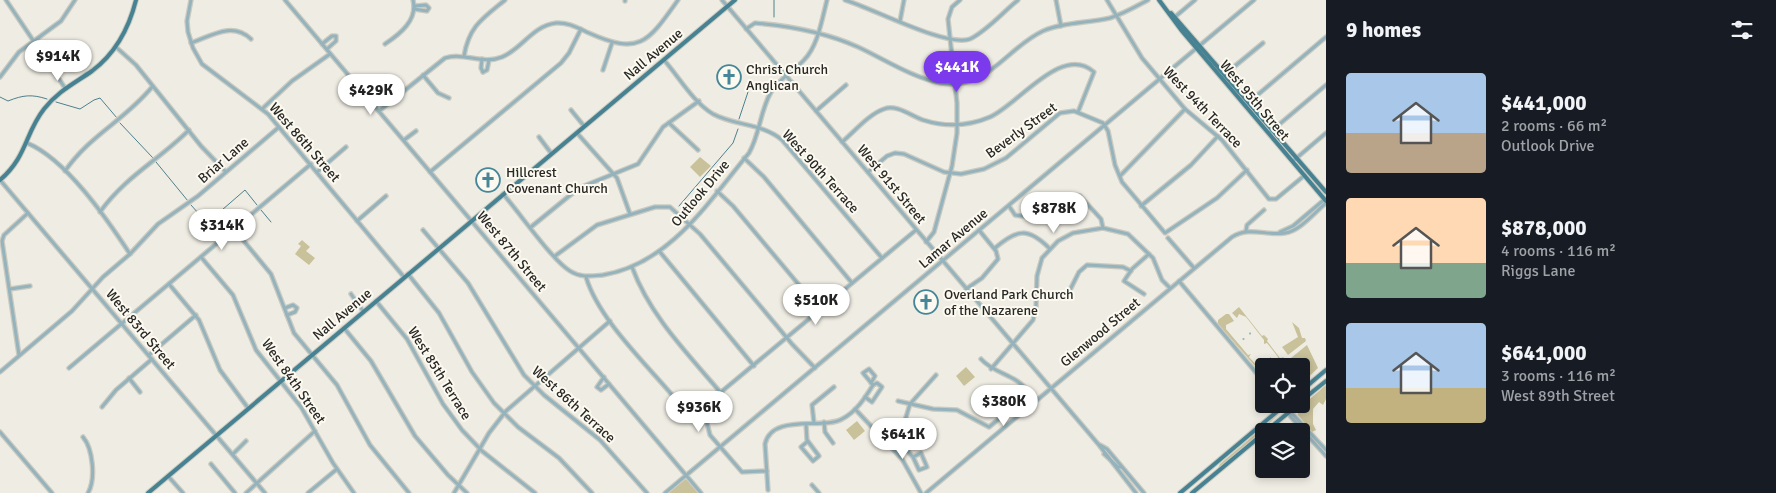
<!DOCTYPE html>
<meta charset="utf-8">
<style>
:root{--surface:#171b24;--page:#20242c;--text:#f1f3f6;--muted:#9ea1a6;--accent:#7c3aed}
body{margin:0;font-family:Signika,sans-serif;background:var(--page);color:var(--text);height:100vh;display:flex;flex-direction:column;font-size:19px;white-space:nowrap}
*{box-sizing:border-box;margin:0}
p{font-size:16px;color:var(--muted)}
.icon{flex:none;width:28px;height:28px;fill:none;stroke:currentColor;stroke-width:2;stroke-linecap:round;stroke-linejoin:round}
.map{position:relative;flex:1;overflow:hidden}
.sheet{display:flex;flex-direction:column;background:var(--surface);width:450px}
.sheet>*{flex:none}
.controls{position:absolute;left:1255px;top:358px;display:grid;gap:10px}
.controls a{display:grid;place-items:center;width:55px;height:55px;border-radius:5px;background:var(--surface);box-shadow:0 2px 8px #0003;font-size:25px}
.price{position:absolute;translate:-50% -42px;padding:0 11px;border-radius:18px;background:#fff;color:#222;font-size:16px;line-height:32px;filter:drop-shadow(0 1px 2px #0008)}
.price::after{content:'';position:absolute;left:50%;top:30px;width:15px;height:11px;margin-left:-8px;background:inherit;clip-path:polygon(0 0,100% 0,50% 100%)}
.price.selected{background:var(--accent);color:#fff}
ul{padding:0;list-style:none}
li{display:flex;align-items:center;gap:15px;height:125px;padding:0 20px}
li span{display:grid;place-items:center;flex:none;width:140px;height:100px;border-radius:5px;color:#555}
li>.icon{margin-inline-start:auto}
span .icon{width:60px;height:60px;fill:#fffc;stroke-width:1}
li b{font-size:21px}
h2{display:flex;justify-content:space-between;align-items:center;height:60px;padding:0 20px;font-size:21px}
main{display:flex;flex:1;min-height:0}
.map>svg:first-child{display:block}
</style>
<main>
<div class="map">
<svg width="1326" height="493" viewBox="0 0 1326 493">
<rect width="100%" height="100%" fill="#efede3"/>
<g fill="#c9c19a">
<path d="M 700,157 L 711,166 L 700,177 L 690,167 Z"/>
<path d="M 302,240 L 310,247 L 306,251 L 315,258 L 309,265 L 295,254 L 301,246 L 298,244 Z"/>
<path d="M 1239,307 L 1262,336 L 1264,335 L 1268,339 L 1267,341 L 1280,358 L 1284,357 L 1277,366 L 1272,363 L 1275,364 L 1278,357 L 1267,343 L 1264,344 L 1264,340 L 1246,317 L 1239,314 L 1237,318 L 1232,313 Z"/>
<path d="M 1226,314 L 1229,314 L 1234,321 L 1226,325 L 1226,329 L 1248,355 L 1251,354 L 1249,357 L 1262,371 L 1264,370 L 1263,375 L 1218,324 L 1218,320 Z"/>
<path d="M 1292,322 L 1299,328 L 1302,338 L 1305,338 L 1306,341 L 1288,355 L 1282,347 L 1298,337 Z"/>
<path d="M 1307,345 L 1318,368 L 1301,384 L 1301,366 L 1281,366 Z"/>
<path d="M 966,367 L 975,377 L 964,386 L 956,376 Z"/>
<path d="M 1326,385 L 1326,399 L 1323,405 L 1319,402 L 1313,409 L 1313,424 L 1316,430 L 1312,432 L 1298,415 L 1297,410 Z"/>
<path d="M 1281,412 L 1245,447 L 1218,468 L 1220,464 Z"/>
<path d="M 857,421 L 865,431 L 854,440 L 846,430 Z"/>
<path d="M 686,479 L 699,493 L 668,493 Z"/>
</g>
<g fill="none" stroke-linecap="round" stroke-linejoin="round">
<g stroke="#4d808d" stroke-width="1">
<path d="M 774,17 L 774,0"/>
<path d="M 0,97 L 8,101 C 23,95 32,94 47,99"/>
<path d="M 56,102 L 80,109 L 94,100 L 100,98 L 117,118"/>
<path d="M 739,119 L 751,83"/>
<path d="M 120,123 L 153,158"/>
<path d="M 156,162 L 188,201"/>
<path d="M 191,205 L 207,223 L 245,190 L 257,205"/>
<path d="M 679,206 L 733,143 L 738,129"/>
<path d="M 261,210 L 271,222"/>
<path d="M 1250,333 L 1250,334"/>
<path d="M 1243,339 L 1244,339"/>
<path d="M 1271,358 L 1272,359"/>
<path d="M 1264,364 L 1265,365"/>
</g>
<g stroke="#cbcac1" stroke-width="5.5">
<g id="minor">
<path d="M 6,0 L 65,88"/>
<path d="M 191,0 L 187,21 L 188,32 L 193,48 L 202,64 L 268,114 L 404,277"/>
<path d="M 285,0 L 701,493"/>
<path d="M 722,0 L 1099,445 L 1136,493"/>
<path d="M 845,0 C 872,8 947,48 970,39 C 987,31 1003,12 1018,0"/>
<path d="M 1056,0 L 1061,26"/>
<path d="M 1107,0 L 1142,58 L 1185,109 L 1222,140 L 1269,199 L 1276,199 L 1305,175"/>
<path d="M 625,1 L 625,0"/>
<path d="M 414,9 L 427,11 L 429,8 L 426,5 L 415,6"/>
<path d="M 1176,16 L 1195,0"/>
<path d="M 900,21 L 904,0"/>
<path d="M 746,29 L 755,23 C 791,26 825,32 858,47 C 884,59 913,78 941,83 C 988,91 1006,48 1043,31 C 1063,22 1088,23 1110,18 C 1123,14 1135,7 1148,0"/>
<path d="M 191,43 C 211,36 232,21 251,39"/>
<path d="M 322,44 L 332,36 L 336,36 L 336,41 L 327,49"/>
<path d="M 385,44 C 400,34 418,20 413,0"/>
<path d="M 116,47 L 136,65 L 201,146 L 225,171"/>
<path d="M 464,56 C 469,26 483,18 505,0"/>
<path d="M 482,59 L 481,68 L 483,72"/>
<path d="M 664,60 C 679,77 693,102 713,114 C 735,126 762,123 782,140 L 882,258"/>
<path d="M 603,70 L 612,43"/>
<path d="M 483,72 L 487,70 L 489,60"/>
<path d="M 423,75 L 438,93 L 449,98"/>
<path d="M 1224,75 L 1263,43"/>
<path d="M 0,77 L 19,52 L 61,21 L 75,0"/>
<path d="M 1248,103 L 1326,37"/>
<path d="M 262,109 L 292,81 L 330,54"/>
<path d="M 571,110 L 584,126"/>
<path d="M 379,111 L 445,58 C 464,52 483,65 502,57 C 522,49 532,26 556,23 C 568,22 578,28 589,33 C 640,56 648,42 678,0"/>
<path d="M 816,111 L 846,85"/>
<path d="M 669,123 L 698,150"/>
<path d="M 577,133 L 617,178 L 630,214"/>
<path d="M 1269,133 L 1326,85"/>
<path d="M 539,137 L 551,153"/>
<path d="M 404,140 L 416,131"/>
<path d="M 842,142 C 854,132 869,114 884,109 C 897,104 911,116 923,120 C 945,127 969,126 990,117 C 1018,105 1062,43 1094,72 L 1078,112"/>
<path d="M 27,143 C 66,159 107,219 130,254"/>
<path d="M 744,158 L 764,177 L 852,283"/>
<path d="M 1293,161 L 1326,133"/>
<path d="M 65,171 C 91,134 124,121 152,87"/>
<path d="M 317,172 L 346,147"/>
<path d="M 430,172 L 561,63 L 569,53 L 581,29"/>
<path d="M 868,172 L 887,156 L 895,153 L 904,154 L 944,172 L 961,174 L 984,169 L 1006,158 L 1060,113 L 1074,111 L 1103,123 L 1108,131 L 1115,165 L 1122,182 L 1165,233 L 1217,198 L 1247,170"/>
<path d="M 1120,176 L 1185,109"/>
<path d="M 0,180 L 265,493"/>
<path d="M 717,191 L 733,206 L 820,310"/>
<path d="M 503,194 C 519,212 552,260 570,271 C 581,278 591,276 603,275 C 670,264 709,201 749,153 C 760,134 760,111 771,92 C 779,79 794,71 804,60 C 818,46 822,19 827,0"/>
<path d="M 1009,206 L 1015,215 C 1044,222 1047,189 1080,196 L 1101,219 L 1103,228"/>
<path d="M 1141,206 L 1191,165 L 1218,136"/>
<path d="M 100,212 C 126,176 159,160 189,130"/>
<path d="M 357,221 L 386,196"/>
<path d="M 531,227 L 579,188 L 638,164 L 663,127 L 699,101"/>
<path d="M 234,229 L 271,274 L 294,333 L 337,385 L 370,445 L 409,493"/>
<path d="M 423,230 L 468,283 L 524,375 L 544,395 L 600,440 L 647,493"/>
<path d="M 1246,231 L 1247,225 L 1264,210"/>
<path d="M 1280,232 L 1293,226 L 1325,199"/>
<path d="M 1168,238 L 1194,268"/>
<path d="M 926,242 L 934,232 L 952,166 L 957,133 L 957,103 L 948,19 L 952,7 L 960,0"/>
<path d="M 995,248 C 1017,229 1028,227 1050,249"/>
<path d="M 660,252 L 754,366"/>
<path d="M 555,256 L 597,225 L 655,207 L 670,207 L 700,234 L 792,344 L 815,368"/>
<path d="M 201,257 L 233,295 L 256,350 L 301,407 L 333,463 L 354,493"/>
<path d="M 632,267 C 650,316 688,354 721,393"/>
<path d="M 408,274 L 439,313 L 472,372 L 494,403 L 518,427 L 559,458 L 592,493"/>
<path d="M 586,277 C 598,318 645,363 673,396 L 684,404 L 703,407"/>
<path d="M 1179,281 L 1264,382"/>
<path d="M 169,284 L 199,320 L 220,370 L 248,408"/>
<path d="M 10,289 L 30,286"/>
<path d="M 966,289 L 982,278 L 998,259 L 996,251 L 979,230"/>
<path d="M 351,294 L 363,311"/>
<path d="M 1144,294 L 1124,281 L 1132,269 L 1149,254"/>
<path d="M 1037,298 L 1055,295 L 1067,296 L 1079,272 L 1087,265 L 1123,267 L 1131,271"/>
<path d="M 376,301 L 407,339 L 443,404 L 462,430 L 482,451 L 535,493"/>
<path d="M 285,308 L 293,305 L 297,308 L 295,312 L 287,315"/>
<path d="M 344,328 L 371,361 L 415,436 L 448,475 L 467,493"/>
<path d="M 19,355 L 2,241 L 4,235 L 28,213"/>
<path d="M 149,355 L 196,315"/>
<path d="M 69,368 L 311,164"/>
<path d="M 991,369 L 1033,320 L 1036,307 L 1037,276 L 1042,258 L 1058,241 L 1073,233 L 1103,228 L 1128,234 L 1153,258 L 1162,280 L 1170,288"/>
<path d="M 0,372 L 72,311 L 103,277 L 130,254 L 158,224 L 198,196 L 279,127"/>
<path d="M 604,377 L 597,387 L 601,390 L 609,384"/>
<path d="M 129,378 L 140,392"/>
<path d="M 871,383 L 875,376 L 869,369 L 863,373 L 873,385"/>
<path d="M 865,397 L 872,402 L 882,387 L 877,383 L 873,385"/>
<path d="M 898,401 L 933,409 L 957,410 L 989,427 L 1027,396 L 1028,392 C 1018,375 994,374 981,359"/>
<path d="M 1283,404 L 1291,417 L 1326,456"/>
<path d="M 1285,406 L 1326,450"/>
<path d="M 102,407 L 116,390 L 152,359"/>
<path d="M 703,407 L 916,230"/>
<path d="M 703,407 L 710,435 L 742,472 L 767,471"/>
<path d="M 855,409 L 902,459 L 921,493"/>
<path d="M 824,422 L 825,432 L 833,443"/>
<path d="M 814,423 L 812,405 L 834,387"/>
<path d="M 806,424 L 807,440 L 819,456 L 813,461 L 801,447 L 808,441"/>
<path d="M 0,432 L 52,493"/>
<path d="M 83,437 C 93,449 96,479 88,493"/>
<path d="M 900,437 L 910,440 L 908,451"/>
<path d="M 898,441 L 913,457 L 919,470 L 927,467 L 921,453 L 913,457"/>
<path d="M 1100,445 L 1107,449 L 1144,493"/>
<path d="M 892,447 L 899,440 L 910,404 L 936,375"/>
<path d="M 233,454 L 246,441"/>
<path d="M 1104,454 L 1118,467 L 1121,467"/>
<path d="M 211,464 L 235,493"/>
<path d="M 168,476 L 183,493"/>
<path d="M 812,485 L 819,493"/>
<path d="M 768,490 L 765,444 C 772,413 823,430 842,419 C 856,412 865,398 873,385"/>
<path d="M 246,493 L 315,431"/>
<path d="M 308,493 L 337,469"/>
<path d="M 454,493 L 489,433 L 506,411 L 610,321"/>
<path d="M 665,493 L 1254,0"/>
<path d="M 926,493 L 1232,237 C 1250,226 1266,236 1285,233 C 1300,231 1315,212 1326,203"/>
</g>
</g>
<g stroke="#cbcac1" stroke-width="6">
<g id="major">
<path d="M 1159,0 L 1182,31 L 1326,201"/>
<path d="M 1171,13 L 1326,192"/>
<path d="M 0,180 C 27,157 25,133 44,109 C 58,91 75,83 92,71 C 116,53 129,28 136,0"/>
<path d="M 1301,391 L 1326,370"/>
<path d="M 1301,401 L 1326,381"/>
<path d="M 1266,431 L 1299,404"/>
<path d="M 148,493 L 735,0"/>
<path d="M 1180,493 L 1286,404"/>
<path d="M 1192,493 L 1264,433"/>
</g>
</g>
<use href="#minor" stroke="#95b3bc" stroke-width="3"/>
<use href="#major" stroke="#478293" stroke-width="4"/>
</g>
<defs>
<g id="church-ring" transform="scale(1.25)"><circle r="9.5" fill="#fcfaf0" stroke="#458698" stroke-width="1.5"/><path d="M-1.2-6h2.4v3.5h3.3v2.4h-3.3V6h-2.4V-.1h-3.3v-2.4h3.3Z" fill="#458698"/></g>
</defs>
<g fill-rule="evenodd">
<use href="#church-ring" x="729" y="77"/>
<use href="#church-ring" x="488" y="180"/>
<use href="#church-ring" x="926" y="302"/>
</g>
<g text-anchor="middle" stroke-width="4" stroke-linejoin="round" paint-order="stroke">
<g font-size="14" fill="#292825" stroke="#fcfaf0">
<text transform="translate(653 54) rotate(-40)" y="5">Nall Avenue</text>
<text transform="translate(1255 100) rotate(50)" y="5">West 95th Street</text>
<text transform="translate(1203 107) rotate(46)" y="5">West 94th Terrace</text>
<text transform="translate(1021 130) rotate(-36)" y="5">Beverly Street</text>
<text transform="translate(305 142) rotate(49)" y="5">West 86th Street</text>
<text transform="translate(223 160) rotate(-41)" y="5">Briar Lane</text>
<text transform="translate(821 171) rotate(48)" y="5">West 90th Terrace</text>
<text transform="translate(892 184) rotate(50)" y="5">West 91st Street</text>
<text transform="translate(700 193) rotate(-50)" y="5">Outlook Drive</text>
<text transform="translate(953 238) rotate(-40)" y="5">Lamar Avenue</text>
<text transform="translate(512 251) rotate(50)" y="5">West 87th Street</text>
<text transform="translate(342 314) rotate(-40)" y="5">Nall Avenue</text>
<text transform="translate(141 329) rotate(50)" y="5">West 83rd Street</text>
<text transform="translate(1100 332) rotate(-40)" y="5">Glenwood Street</text>
<text transform="translate(440 373) rotate(58)" y="5">West 85th Terrace</text>
<text transform="translate(294 381) rotate(55)" y="5">West 84th Street</text>
<text transform="translate(574 404) rotate(42)" y="5">West 86th Terrace</text>
</g>
<g font-size="14" fill="#292825" stroke="#fcfaf0" text-anchor="start">
<text x="746" y="74">Christ Church<tspan x="746" dy="16">Anglican</tspan></text>
<text x="506" y="177">Hillcrest<tspan x="506" dy="16">Covenant Church</tspan></text>
<text x="944" y="299">Overland Park Church<tspan x="944" dy="16">of the Nazarene</tspan></text>
</g>
</g>
</svg>
<div class="controls">
<a><svg class="icon" aria-label="locate" viewBox="0 0 24 24"><circle cx="12" cy="12" r="6"/><path d="M12 2v4M12 18v4M2 12h4M18 12h4"/></svg></a>
<a><svg class="icon" aria-label="layers" viewBox="0 0 24 24"><path d="M12 4l9 5-9 5-9-5zM3 14l9 5 9-5"/></svg></a>
</div>
<b class="price" style="left:58px;top:82px">$914K</b>
<b class="price selected" style="left:957px;top:93px">$441K</b>
<b class="price" style="left:371px;top:116px">$429K</b>
<b class="price" style="left:1054px;top:234px">$878K</b>
<b class="price" style="left:222px;top:251px">$314K</b>
<b class="price" style="left:816px;top:326px">$510K</b>
<b class="price" style="left:1004px;top:427px">$380K</b>
<b class="price" style="left:699px;top:433px">$936K</b>
<b class="price" style="left:903px;top:460px">$641K</b>
</div>
<section class="sheet">
<h2>9 homes<svg class="icon" aria-label="filters" viewBox="0 0 24 24"><path d="M4 7h16M4 17h16"/><circle cx="9" cy="7" r="2"/><circle cx="15" cy="17" r="2"/></svg></h2>
<ul>
<li><span style="background:linear-gradient(#a9c7e8 60%,#b9a48a 0)"><svg class="icon" aria-label="home" viewBox="0 0 24 24"><path d="M3 11l9-7 9 7M6 9v11h12V9"/></svg></span><div><b>$441,000</b><p>2 rooms · 66 m²</p><p>Outlook Drive</p></div></li>
<li><span style="background:linear-gradient(#ffd9b3 65%,#7fa58c 0)"><svg class="icon" aria-label="home" viewBox="0 0 24 24"><path d="M3 11l9-7 9 7M6 9v11h12V9"/></svg></span><div><b>$878,000</b><p>4 rooms · 116 m²</p><p>Riggs Lane</p></div></li>
<li><span style="background:linear-gradient(#a9c7e8 65%,#c2b280 0)"><svg class="icon" aria-label="home" viewBox="0 0 24 24"><path d="M3 11l9-7 9 7M6 9v11h12V9"/></svg></span><div><b>$641,000</b><p>3 rooms · 116 m²</p><p>West 89th Street</p></div></li>
</ul>
</section>
</main>
